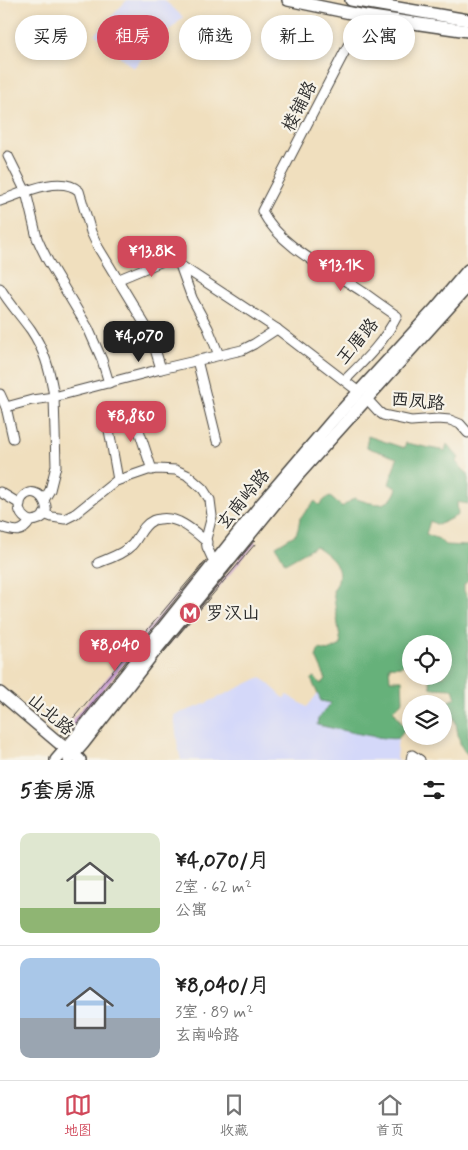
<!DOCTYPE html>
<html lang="zh">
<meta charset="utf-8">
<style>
:root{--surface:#fff;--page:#f6f6f6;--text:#222;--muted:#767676;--line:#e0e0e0;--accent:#d1495b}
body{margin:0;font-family:Mynerve,"LXGW WenKai TC",sans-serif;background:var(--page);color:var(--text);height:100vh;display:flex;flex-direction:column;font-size:19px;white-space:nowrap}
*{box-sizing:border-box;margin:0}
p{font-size:16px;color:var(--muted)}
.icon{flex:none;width:28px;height:28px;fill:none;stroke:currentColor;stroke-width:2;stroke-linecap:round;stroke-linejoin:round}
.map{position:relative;height:760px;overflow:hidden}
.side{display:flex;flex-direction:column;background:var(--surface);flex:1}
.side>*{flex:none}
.hud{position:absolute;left:15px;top:15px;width:439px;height:45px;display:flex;gap:10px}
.tools{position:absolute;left:402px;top:635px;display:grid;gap:10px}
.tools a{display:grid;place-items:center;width:50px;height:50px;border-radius:50%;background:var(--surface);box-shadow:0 2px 8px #0003;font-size:25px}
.price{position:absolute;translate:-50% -42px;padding:0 11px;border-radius:10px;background:var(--accent);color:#fff;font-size:16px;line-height:32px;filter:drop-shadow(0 1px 2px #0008)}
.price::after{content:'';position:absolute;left:50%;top:30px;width:15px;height:11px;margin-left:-8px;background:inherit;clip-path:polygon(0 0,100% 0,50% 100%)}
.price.selected{background:#222;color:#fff}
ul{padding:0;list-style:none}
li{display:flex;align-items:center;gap:15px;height:125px;padding:0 20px}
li+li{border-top:1px solid var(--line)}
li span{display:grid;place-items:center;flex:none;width:140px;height:100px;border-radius:10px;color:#555}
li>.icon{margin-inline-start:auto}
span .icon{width:60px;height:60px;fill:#fffc;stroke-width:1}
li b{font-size:21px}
h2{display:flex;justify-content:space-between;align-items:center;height:60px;padding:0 20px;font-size:21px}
.pill{padding:0 18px;border-radius:22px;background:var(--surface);box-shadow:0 2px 8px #0003;font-size:18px;line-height:45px}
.pill.selected{background:var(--accent);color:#fff}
.dock{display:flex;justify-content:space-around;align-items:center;height:70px;border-top:1px solid var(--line);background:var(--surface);font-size:14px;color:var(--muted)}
.dock a{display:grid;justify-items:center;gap:2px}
.dock .selected{color:var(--accent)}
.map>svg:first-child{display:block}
</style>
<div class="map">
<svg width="468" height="760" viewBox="0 0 468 760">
<rect width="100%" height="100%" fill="#f7f3e8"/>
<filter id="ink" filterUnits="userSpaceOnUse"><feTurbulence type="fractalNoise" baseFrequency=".02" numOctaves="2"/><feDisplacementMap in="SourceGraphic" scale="10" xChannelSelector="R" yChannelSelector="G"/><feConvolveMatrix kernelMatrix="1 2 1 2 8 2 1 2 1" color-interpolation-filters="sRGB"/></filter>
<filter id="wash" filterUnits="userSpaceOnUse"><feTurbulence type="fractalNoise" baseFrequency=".0096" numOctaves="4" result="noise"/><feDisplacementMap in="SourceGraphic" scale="20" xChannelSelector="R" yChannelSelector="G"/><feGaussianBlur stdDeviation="1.12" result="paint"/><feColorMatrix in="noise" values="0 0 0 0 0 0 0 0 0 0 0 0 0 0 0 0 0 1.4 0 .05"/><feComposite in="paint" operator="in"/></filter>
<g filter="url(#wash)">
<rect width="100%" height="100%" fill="#f0dfbe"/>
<g fill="#d4d8f9">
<path d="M 127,0 L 164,0 L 183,17 L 133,68 L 95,34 Z"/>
<path d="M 261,677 L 284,698 L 287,695 L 307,707 L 318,693 L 321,701 L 331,703 L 318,719 L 393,739 L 398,738 L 396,758 L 400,760 L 181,760 L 178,749 L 174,715 L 200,706 Z"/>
</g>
<path fill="#66b17a" stroke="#486e52" d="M 368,436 L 404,448 L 406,443 L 445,451 L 447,444 L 459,458 L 456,462 L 468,474 L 468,504 L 457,502 L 458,515 L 438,525 L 430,521 L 426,534 L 439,539 L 445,545 L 468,546 L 468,581 L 464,585 L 464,591 L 468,598 L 468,755 C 457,745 459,733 455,721 C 453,715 447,708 444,703 L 456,698 L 453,689 L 431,688 L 429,676 L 444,676 L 444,644 L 411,644 C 411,662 410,668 389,666 L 390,680 L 402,680 L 403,701 L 393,710 L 405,728 C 403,731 402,736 398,738 C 390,742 329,727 317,725 L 318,719 L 331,703 L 321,701 L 311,679 L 314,677 L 321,684 L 326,679 L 316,657 L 319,649 L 328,651 L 341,645 L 333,591 C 347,570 333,558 315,546 L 285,563 L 276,546 L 296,534 L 298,529 L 300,518 L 315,501 L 319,505 L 329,496 L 342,507 L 354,498 C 372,504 390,511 397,488 L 389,484 L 397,458 L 366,447 Z"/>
<g id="blocks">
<g fill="#c294cd">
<path d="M 254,541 L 256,543 L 164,652 Z"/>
<path d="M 206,560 L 206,561 L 65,738 L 60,734 Z"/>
</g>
</g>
</g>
<g filter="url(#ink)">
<use href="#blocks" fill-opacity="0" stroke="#494641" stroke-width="1"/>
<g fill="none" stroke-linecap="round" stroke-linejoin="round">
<g stroke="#494641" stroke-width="11">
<g id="minor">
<path d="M 8,156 L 26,192 L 37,238 L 41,247 L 48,261 L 88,328 L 102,360 L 109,383"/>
<path d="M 0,201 C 20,194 60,174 79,191 L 91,232 L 98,247 L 147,328 L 152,339 L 161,369"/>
<path d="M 180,265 L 192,298 L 208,328 L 219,355"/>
<path d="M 117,280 L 177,255 L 180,265 L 277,329 L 359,392"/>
<path d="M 0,288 C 9,303 21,316 31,330 C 44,349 51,374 54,397 L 56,466 L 50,490 L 44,500"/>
<path d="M 197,360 L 217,441"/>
<path d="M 345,380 C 365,360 384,342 397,316 C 385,308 374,300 363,292 C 329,269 282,249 262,211 L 357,28 L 365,16"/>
<path d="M 0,394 L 6,407 L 13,438"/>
<path d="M 367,399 L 379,412 L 383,415 L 411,421 L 438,419 L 450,420 L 460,424 L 468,433"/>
<path d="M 6,407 L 32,400 L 54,397 L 161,369 L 242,350 L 254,344 L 277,329"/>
<path d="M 132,409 L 152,470"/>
<path d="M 109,430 L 118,480"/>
<path d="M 0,492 L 20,504"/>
<path d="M 44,514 L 52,517 L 65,519 L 75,514 L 116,481 L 148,470 L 157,469 L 176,470 L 187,475 L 203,489 L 210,500 L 212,516 L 206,539 L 207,547 L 212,558"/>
<path d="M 0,527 C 13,531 22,535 30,521 C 63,520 38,478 22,498 C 16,507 20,517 30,521"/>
<path d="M 98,563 C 110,558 123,554 132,545 C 139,537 143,525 152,521 C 152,520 159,519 160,519 C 178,516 194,531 207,542"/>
<path d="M 411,760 L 412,755 L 420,760"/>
</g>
</g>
<g stroke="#494641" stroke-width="14">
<g id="major">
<path d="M 288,0 L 365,16 L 468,31"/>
<path d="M 351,0 L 468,20"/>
<path d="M 0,693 L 59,743 L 80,760"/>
<path d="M 56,760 L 75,738 L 262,503 L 332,421 L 434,310 L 468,270"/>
<path d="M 69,760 L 83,744 L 156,650 L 299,474 L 468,286"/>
</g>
</g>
<use href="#minor" stroke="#fff" stroke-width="9"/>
<use href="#major" stroke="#fff" stroke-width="11"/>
</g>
</g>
<defs>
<g id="metro-disc" transform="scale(1.125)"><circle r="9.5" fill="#d1495b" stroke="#f7f3e8"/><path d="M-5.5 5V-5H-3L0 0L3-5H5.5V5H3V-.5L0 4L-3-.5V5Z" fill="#fff"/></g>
</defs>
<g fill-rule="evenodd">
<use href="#metro-disc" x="190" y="613"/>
</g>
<g text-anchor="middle" stroke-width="4.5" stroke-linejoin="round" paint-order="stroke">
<g font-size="18" fill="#2b2b2b" stroke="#f7f3e8">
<text transform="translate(299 106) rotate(-63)" y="6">楼铺路</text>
<text transform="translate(357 341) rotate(-50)" y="6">王厝路</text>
<text transform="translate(418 401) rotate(5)" y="6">西凤路</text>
<text transform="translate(243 499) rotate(-51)" y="6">玄南岭路</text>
<text transform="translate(51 714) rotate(40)" y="6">山北路</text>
</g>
<g font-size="18" fill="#2b2b2b" stroke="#f7f3e8" text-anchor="start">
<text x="206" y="619">罗汉山</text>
</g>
</g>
</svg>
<div class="tools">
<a><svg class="icon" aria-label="locate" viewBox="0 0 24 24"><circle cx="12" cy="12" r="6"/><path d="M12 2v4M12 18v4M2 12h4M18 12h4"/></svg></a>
<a><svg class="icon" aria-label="layers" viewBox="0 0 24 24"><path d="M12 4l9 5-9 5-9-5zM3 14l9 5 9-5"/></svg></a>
</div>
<b class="price" style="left:152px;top:278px">¥13.8K</b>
<b class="price" style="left:341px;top:292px">¥13.1K</b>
<b class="price selected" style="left:139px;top:363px">¥4,070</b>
<b class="price" style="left:131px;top:443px">¥8,880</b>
<b class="price" style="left:115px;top:672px">¥8,040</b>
<div class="hud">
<a class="pill">买房</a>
<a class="pill selected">租房</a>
<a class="pill">筛选</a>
<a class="pill">新上</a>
<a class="pill">公寓</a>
</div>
</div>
<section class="side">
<h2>5套房源<svg class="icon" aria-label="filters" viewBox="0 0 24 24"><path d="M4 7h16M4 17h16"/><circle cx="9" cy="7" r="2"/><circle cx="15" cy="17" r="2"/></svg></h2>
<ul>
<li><span style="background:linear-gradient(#dfe7d0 75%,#8fb573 0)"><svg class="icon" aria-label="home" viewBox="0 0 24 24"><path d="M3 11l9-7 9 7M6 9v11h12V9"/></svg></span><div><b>¥4,070/月</b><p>2室 · 62 m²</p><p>公寓</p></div></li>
<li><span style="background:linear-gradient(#a9c7e8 60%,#9aa5b1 0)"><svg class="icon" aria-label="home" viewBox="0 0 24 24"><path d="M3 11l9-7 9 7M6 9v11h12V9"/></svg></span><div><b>¥8,040/月</b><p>3室 · 89 m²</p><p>玄南岭路</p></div></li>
</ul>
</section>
<nav class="dock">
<a class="selected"><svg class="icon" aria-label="map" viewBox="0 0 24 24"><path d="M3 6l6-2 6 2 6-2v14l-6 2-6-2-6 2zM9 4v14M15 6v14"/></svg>地图</a>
<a><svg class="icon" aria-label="saved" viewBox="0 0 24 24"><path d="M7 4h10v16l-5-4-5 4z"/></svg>收藏</a>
<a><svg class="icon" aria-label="home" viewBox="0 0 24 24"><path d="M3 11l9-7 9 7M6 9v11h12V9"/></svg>首页</a>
</nav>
